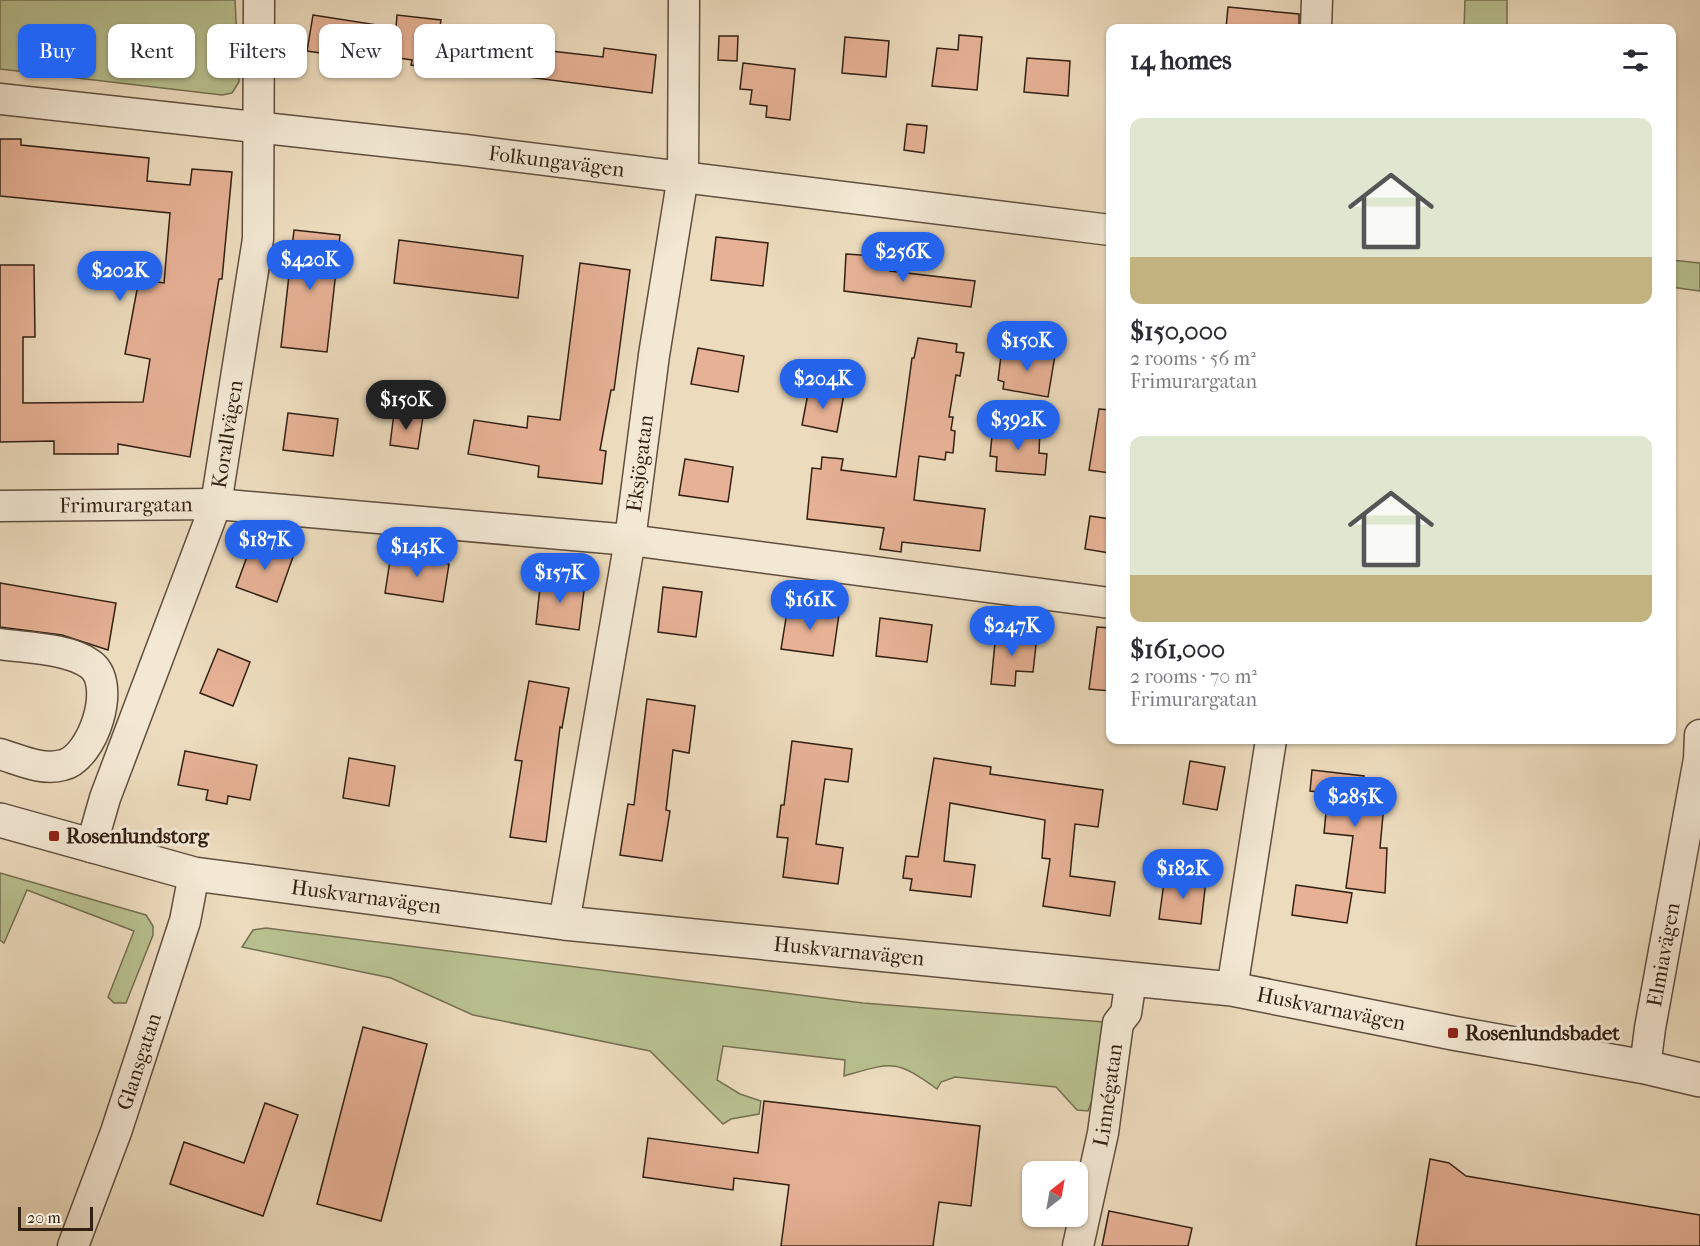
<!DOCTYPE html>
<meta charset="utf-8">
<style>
:root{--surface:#fff;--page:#f2f2f3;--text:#2b2b33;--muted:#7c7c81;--accent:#2563eb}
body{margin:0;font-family:"IM FELL French Canon",serif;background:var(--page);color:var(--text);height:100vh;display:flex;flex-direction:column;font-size:22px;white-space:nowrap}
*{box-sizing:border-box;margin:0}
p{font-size:20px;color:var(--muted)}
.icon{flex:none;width:33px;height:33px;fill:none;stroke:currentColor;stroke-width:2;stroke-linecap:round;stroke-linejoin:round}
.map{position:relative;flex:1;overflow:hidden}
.drawer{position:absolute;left:1106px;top:24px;width:570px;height:720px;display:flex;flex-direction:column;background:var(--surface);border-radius:12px;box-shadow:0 2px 4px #0004}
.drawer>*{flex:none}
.hud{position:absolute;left:18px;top:24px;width:570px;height:54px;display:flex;gap:12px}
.needle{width:39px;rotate:31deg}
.buttons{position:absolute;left:1022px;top:1161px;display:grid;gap:12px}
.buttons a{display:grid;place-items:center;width:66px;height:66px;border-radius:12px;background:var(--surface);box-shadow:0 2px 4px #0004;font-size:30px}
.scale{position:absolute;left:18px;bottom:15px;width:75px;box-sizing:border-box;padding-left:6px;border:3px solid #322013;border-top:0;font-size:16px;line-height:21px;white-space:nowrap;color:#322013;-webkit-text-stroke:4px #f3e8d4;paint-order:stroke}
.price{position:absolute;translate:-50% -51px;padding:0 14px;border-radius:21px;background:var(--accent);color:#fff;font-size:20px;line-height:39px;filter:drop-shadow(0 2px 3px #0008)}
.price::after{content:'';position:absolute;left:50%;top:36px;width:18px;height:14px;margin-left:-9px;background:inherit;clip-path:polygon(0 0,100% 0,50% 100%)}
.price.current{background:#222;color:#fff}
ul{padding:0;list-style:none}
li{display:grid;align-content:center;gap:12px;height:318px;padding:0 24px}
li span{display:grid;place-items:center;height:186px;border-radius:12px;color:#555}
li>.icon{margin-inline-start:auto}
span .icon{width:108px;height:108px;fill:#fffc;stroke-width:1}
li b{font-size:26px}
h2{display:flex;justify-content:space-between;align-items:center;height:72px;padding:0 24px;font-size:26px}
.pill{padding:0 21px;border-radius:12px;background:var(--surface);box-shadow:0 2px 4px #0004;font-size:21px;line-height:54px}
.pill.current{background:var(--accent);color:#fff}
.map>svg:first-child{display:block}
</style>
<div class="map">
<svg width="1700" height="1246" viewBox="0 0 1700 1246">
<rect width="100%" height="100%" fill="#ecdbbd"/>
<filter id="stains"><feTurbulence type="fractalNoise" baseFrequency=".00333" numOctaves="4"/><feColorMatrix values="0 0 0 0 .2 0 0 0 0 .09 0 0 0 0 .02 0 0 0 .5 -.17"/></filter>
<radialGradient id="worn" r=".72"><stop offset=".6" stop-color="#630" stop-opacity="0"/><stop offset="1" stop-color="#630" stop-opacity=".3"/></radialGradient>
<g fill="#b8c090" stroke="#757052" stroke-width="1.5">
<path d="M 0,0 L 235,0 L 239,82 L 232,93 L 222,95 L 0,69 Z"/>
<path d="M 1465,0 L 1507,0 L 1507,28 L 1464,28 Z"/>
<path d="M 1671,260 L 1700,263 L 1700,291 L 1671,287 Z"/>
<path d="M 0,873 L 146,915 L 153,926 L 153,935 L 126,1003 L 114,1003 L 108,997 L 134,931 L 27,890 L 4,943 L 0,940 Z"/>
<path d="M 266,928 L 863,1003 L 1104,1022 L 1093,1098 L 1088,1111 L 1077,1110 L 1056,1087 L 955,1077 L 941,1082 L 937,1089 C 895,1059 893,1062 844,1076 L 845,1060 L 723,1046 L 717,1080 L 740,1094 L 761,1101 L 759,1114 L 731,1119 L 723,1124 L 650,1051 L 473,1015 L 391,978 L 242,947 L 253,930 Z"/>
</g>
<g fill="#e6b195" stroke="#322013" stroke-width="1.5">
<path d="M 1228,7 L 1299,14 L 1299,28 L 1226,28 Z"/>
<path d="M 313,15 L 396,28 L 397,15 L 441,20 L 440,27 L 457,30 L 453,71 L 411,65 L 412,60 L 357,52 L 356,58 L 307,51 Z"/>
<path d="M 959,35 L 982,37 L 977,90 L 932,86 L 937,48 L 958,50 Z"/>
<path d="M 719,36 L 738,36 L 737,61 L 718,60 Z"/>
<path d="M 845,37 L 889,41 L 886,77 L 842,73 Z"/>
<path d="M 502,38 L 551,47 L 551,51 L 603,57 L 604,48 L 656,55 L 652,93 L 497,73 Z"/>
<path d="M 1027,58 L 1070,61 L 1068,96 L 1024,92 Z"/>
<path d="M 743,63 L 795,69 L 790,120 L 766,117 L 767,106 L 750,104 L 752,90 L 740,89 Z"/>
<path d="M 907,124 L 927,126 L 924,153 L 904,150 Z"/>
<path d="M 0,139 L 21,139 L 21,145 L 149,158 L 147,181 L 190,185 L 192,169 L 232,172 L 222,279 L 219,279 L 190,457 L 118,444 L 118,454 L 54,454 L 54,441 L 0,442 L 0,265 L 34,265 L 35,337 L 23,337 L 23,403 L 143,402 L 150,359 L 125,354 L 139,279 L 164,283 L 170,213 L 0,196 Z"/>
<path d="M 294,230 L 340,235 L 327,352 L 281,347 Z"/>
<path d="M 716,237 L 768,243 L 763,286 L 711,280 Z"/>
<path d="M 399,240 L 523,256 L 518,298 L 394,283 Z"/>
<path d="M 846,254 L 891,257 L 890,271 L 975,281 L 971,307 L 844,291 Z"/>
<path d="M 580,263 L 630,270 L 614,390 L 611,390 L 600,450 L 606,451 L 602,484 L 538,477 L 539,466 L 468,454 L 474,420 L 527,428 L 528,416 L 560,420 Z"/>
<path d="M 918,338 L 957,344 L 956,352 L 964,353 L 960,376 L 956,375 L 949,417 L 953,417 L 951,430 L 955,431 L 953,453 L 946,452 L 945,460 L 919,456 L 914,500 L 985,509 L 980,551 L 902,542 L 901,552 L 880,549 L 884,528 L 807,519 L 812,468 L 821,469 L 822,457 L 843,459 L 841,470 L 896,477 L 912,358 L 914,358 Z"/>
<path d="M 1007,347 L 1055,355 L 1048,397 L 1003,389 L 1004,382 L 998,380 L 1001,356 L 1006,355 Z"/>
<path d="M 698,348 L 744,356 L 738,392 L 691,384 Z"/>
<path d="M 809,388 L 844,394 L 837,432 L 802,425 Z"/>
<path d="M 1099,409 L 1110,410 L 1110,473 L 1089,470 Z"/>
<path d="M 288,413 L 338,419 L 333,456 L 283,450 Z"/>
<path d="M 394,413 L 423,417 L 418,449 L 390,445 Z"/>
<path d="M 999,426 L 1040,430 L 1039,453 L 1047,454 L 1045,475 L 996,471 L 997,457 L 990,456 L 992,436 L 998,436 Z"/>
<path d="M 685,459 L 733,467 L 728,502 L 679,495 Z"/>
<path d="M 1090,516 L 1110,519 L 1110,553 L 1085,549 Z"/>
<path d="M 253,540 L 294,554 L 277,602 L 236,587 Z"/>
<path d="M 391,554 L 449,564 L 443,602 L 385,593 Z"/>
<path d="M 541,578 L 585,583 L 579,630 L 536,624 Z"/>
<path d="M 0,583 L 116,603 L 108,650 L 62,635 L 0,627 Z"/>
<path d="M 663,587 L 702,592 L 696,637 L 658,632 Z"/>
<path d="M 788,606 L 839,614 L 833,656 L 781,649 Z"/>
<path d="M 880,618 L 932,625 L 927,662 L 876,656 Z"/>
<path d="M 1097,627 L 1110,628 L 1110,691 L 1089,689 Z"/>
<path d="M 996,632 L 1037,636 L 1033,672 L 1016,671 L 1015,686 L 991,684 Z"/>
<path d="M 218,649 L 250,662 L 233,706 L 200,693 Z"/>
<path d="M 529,681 L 569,688 L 562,728 L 560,727 L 546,842 L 510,837 L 522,761 L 515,760 Z"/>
<path d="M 647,699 L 695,706 L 689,753 L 673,750 L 666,810 L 670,811 L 662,861 L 620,855 L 628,804 L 634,805 Z"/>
<path d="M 792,741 L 852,749 L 848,782 L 825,779 L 816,844 L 843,848 L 838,884 L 783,877 L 788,838 L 777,837 L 781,805 L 784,805 Z"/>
<path d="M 185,751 L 257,765 L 250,800 L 228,796 L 227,804 L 206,800 L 208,790 L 178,785 Z"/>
<path d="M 349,758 L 395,766 L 389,806 L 343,798 Z"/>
<path d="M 934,758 L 991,767 L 990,774 L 1103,790 L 1098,827 L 1075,824 L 1070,876 L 1115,882 L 1110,916 L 1043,906 L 1050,859 L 1042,858 L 1045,820 L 950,803 L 944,861 L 975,865 L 971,897 L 910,890 L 912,879 L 903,878 L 906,856 L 918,857 Z"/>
<path d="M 1190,761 L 1225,767 L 1217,810 L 1183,804 Z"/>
<path d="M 1312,770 L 1364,776 L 1361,802 L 1384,804 L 1380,848 L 1387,848 L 1385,893 L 1346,888 L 1353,836 L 1324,833 L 1328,793 L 1310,791 Z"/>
<path d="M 1165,875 L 1206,880 L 1201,924 L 1159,919 Z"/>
<path d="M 1296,885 L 1352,893 L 1347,923 L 1292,915 Z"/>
<path d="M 363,1027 L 427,1044 L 381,1221 L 317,1204 Z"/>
<path d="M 764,1101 L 980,1126 L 971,1206 L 939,1202 L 933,1246 L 781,1246 L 789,1185 L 734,1178 L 733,1190 L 643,1177 L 648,1138 L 758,1153 Z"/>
<path d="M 265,1103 L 298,1115 L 263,1216 L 170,1184 L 184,1142 L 244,1163 Z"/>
<path d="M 1430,1159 L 1449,1163 L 1466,1176 L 1700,1215 L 1700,1246 L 1416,1246 Z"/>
<path d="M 1109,1211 L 1192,1228 L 1188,1246 L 1102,1246 Z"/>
</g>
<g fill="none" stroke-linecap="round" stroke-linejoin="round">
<g stroke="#604f3e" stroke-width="33">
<g id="minor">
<path d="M 1316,28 L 1317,0"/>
<path id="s1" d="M 0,99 L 465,150 L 1110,230"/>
<path id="s2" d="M 0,506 L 216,504 L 630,540 L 1110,603"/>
<path d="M 0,644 C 27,648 67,648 90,664 C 118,683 93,758 63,765 C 42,771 20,760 0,754"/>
<path id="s3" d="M 91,847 L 105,798 L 216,504 L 258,239 L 259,0"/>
<path id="s4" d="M 564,923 L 630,540 L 654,355 L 683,176 L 684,0"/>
<path d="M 1232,989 L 1271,740"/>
<path id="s5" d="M 1645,1067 L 1650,1028 L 1699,759 L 1700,735"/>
<path id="s6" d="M 73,1246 L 116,1132 L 185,921 L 194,874"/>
<path id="s7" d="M 1078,1246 L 1103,1133 L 1118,1023 L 1126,1013 L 1131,980"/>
</g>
</g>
<g stroke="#604f3e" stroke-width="36">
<g id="tertiary">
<path id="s8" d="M 0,820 L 194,874 L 564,923 L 1232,989 L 1453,1033 L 1645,1067 L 1700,1080"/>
</g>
</g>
<use href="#minor" stroke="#f3e8d4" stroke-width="30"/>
<use href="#tertiary" stroke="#f3e8d4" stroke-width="33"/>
</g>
<g fill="#8f2418" stroke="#f3e8d4" stroke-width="2">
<rect x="48" y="830" width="12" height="12" rx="3"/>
<rect x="1447" y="1027" width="12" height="12" rx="3"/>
</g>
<g text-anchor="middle" stroke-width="6" stroke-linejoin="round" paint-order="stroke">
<g font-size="21" fill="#322013" stroke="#f3e8d4">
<text dy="7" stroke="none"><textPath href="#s1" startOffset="560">Folkungavägen</textPath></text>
<text dy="7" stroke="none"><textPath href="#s3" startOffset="436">Korallvägen</textPath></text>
<text dy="7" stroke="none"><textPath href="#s4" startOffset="466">Eksjögatan</textPath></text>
<text dy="7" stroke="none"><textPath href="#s2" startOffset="126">Frimurargatan</textPath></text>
<text dy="7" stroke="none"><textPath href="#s8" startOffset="375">Huskvarnavägen</textPath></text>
<text dy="7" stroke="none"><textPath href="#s8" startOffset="861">Huskvarnavägen</textPath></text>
<text dy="7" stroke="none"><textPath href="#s5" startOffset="114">Elmiavägen</textPath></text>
<text dy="7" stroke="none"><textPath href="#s8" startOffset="1347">Huskvarnavägen</textPath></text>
<text dy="7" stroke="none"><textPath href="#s6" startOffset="196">Glansgatan</textPath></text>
<text dy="7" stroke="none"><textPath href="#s7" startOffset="154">Linnégatan</textPath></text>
</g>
<g font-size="21" font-weight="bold" fill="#322013" stroke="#f3e8d4" text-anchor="start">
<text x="66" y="843">Rosenlundstorg</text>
<text x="1465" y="1040">Rosenlundsbadet</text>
</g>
</g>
<rect width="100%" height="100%" filter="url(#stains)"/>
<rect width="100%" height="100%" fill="url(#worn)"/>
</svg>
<div class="buttons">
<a><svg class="needle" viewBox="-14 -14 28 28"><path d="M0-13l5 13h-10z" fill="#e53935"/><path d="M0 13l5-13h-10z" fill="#7c7c81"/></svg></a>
</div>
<div class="scale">20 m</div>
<b class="price" style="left:903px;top:283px">$256K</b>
<b class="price" style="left:310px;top:291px">$420K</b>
<b class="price" style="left:120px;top:302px">$202K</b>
<b class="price" style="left:1027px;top:372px">$150K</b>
<b class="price" style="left:823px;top:410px">$204K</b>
<b class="price current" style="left:406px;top:431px">$150K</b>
<b class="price" style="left:1018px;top:451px">$392K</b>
<b class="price" style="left:265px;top:571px">$187K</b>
<b class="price" style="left:417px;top:578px">$145K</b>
<b class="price" style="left:560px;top:604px">$157K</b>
<b class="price" style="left:810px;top:631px">$161K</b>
<b class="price" style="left:1012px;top:657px">$247K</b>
<b class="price" style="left:1355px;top:828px">$285K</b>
<b class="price" style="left:1183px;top:900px">$182K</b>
<div class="hud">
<a class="pill current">Buy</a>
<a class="pill">Rent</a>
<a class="pill">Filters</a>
<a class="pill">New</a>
<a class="pill">Apartment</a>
</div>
<section class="drawer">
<h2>14 homes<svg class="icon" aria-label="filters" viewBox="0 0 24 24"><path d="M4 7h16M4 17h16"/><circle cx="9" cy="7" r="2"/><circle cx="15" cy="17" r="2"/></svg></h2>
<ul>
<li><span style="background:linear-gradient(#dfe7d0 75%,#c2b280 0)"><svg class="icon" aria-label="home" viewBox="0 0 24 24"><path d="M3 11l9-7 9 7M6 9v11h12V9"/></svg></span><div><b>$150,000</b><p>2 rooms · 56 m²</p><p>Frimurargatan</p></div></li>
<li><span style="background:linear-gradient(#dfe7d0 75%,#c2b280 0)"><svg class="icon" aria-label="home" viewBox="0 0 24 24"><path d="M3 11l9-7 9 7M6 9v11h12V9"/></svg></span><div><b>$161,000</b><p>2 rooms · 70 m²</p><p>Frimurargatan</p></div></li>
</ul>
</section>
</div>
